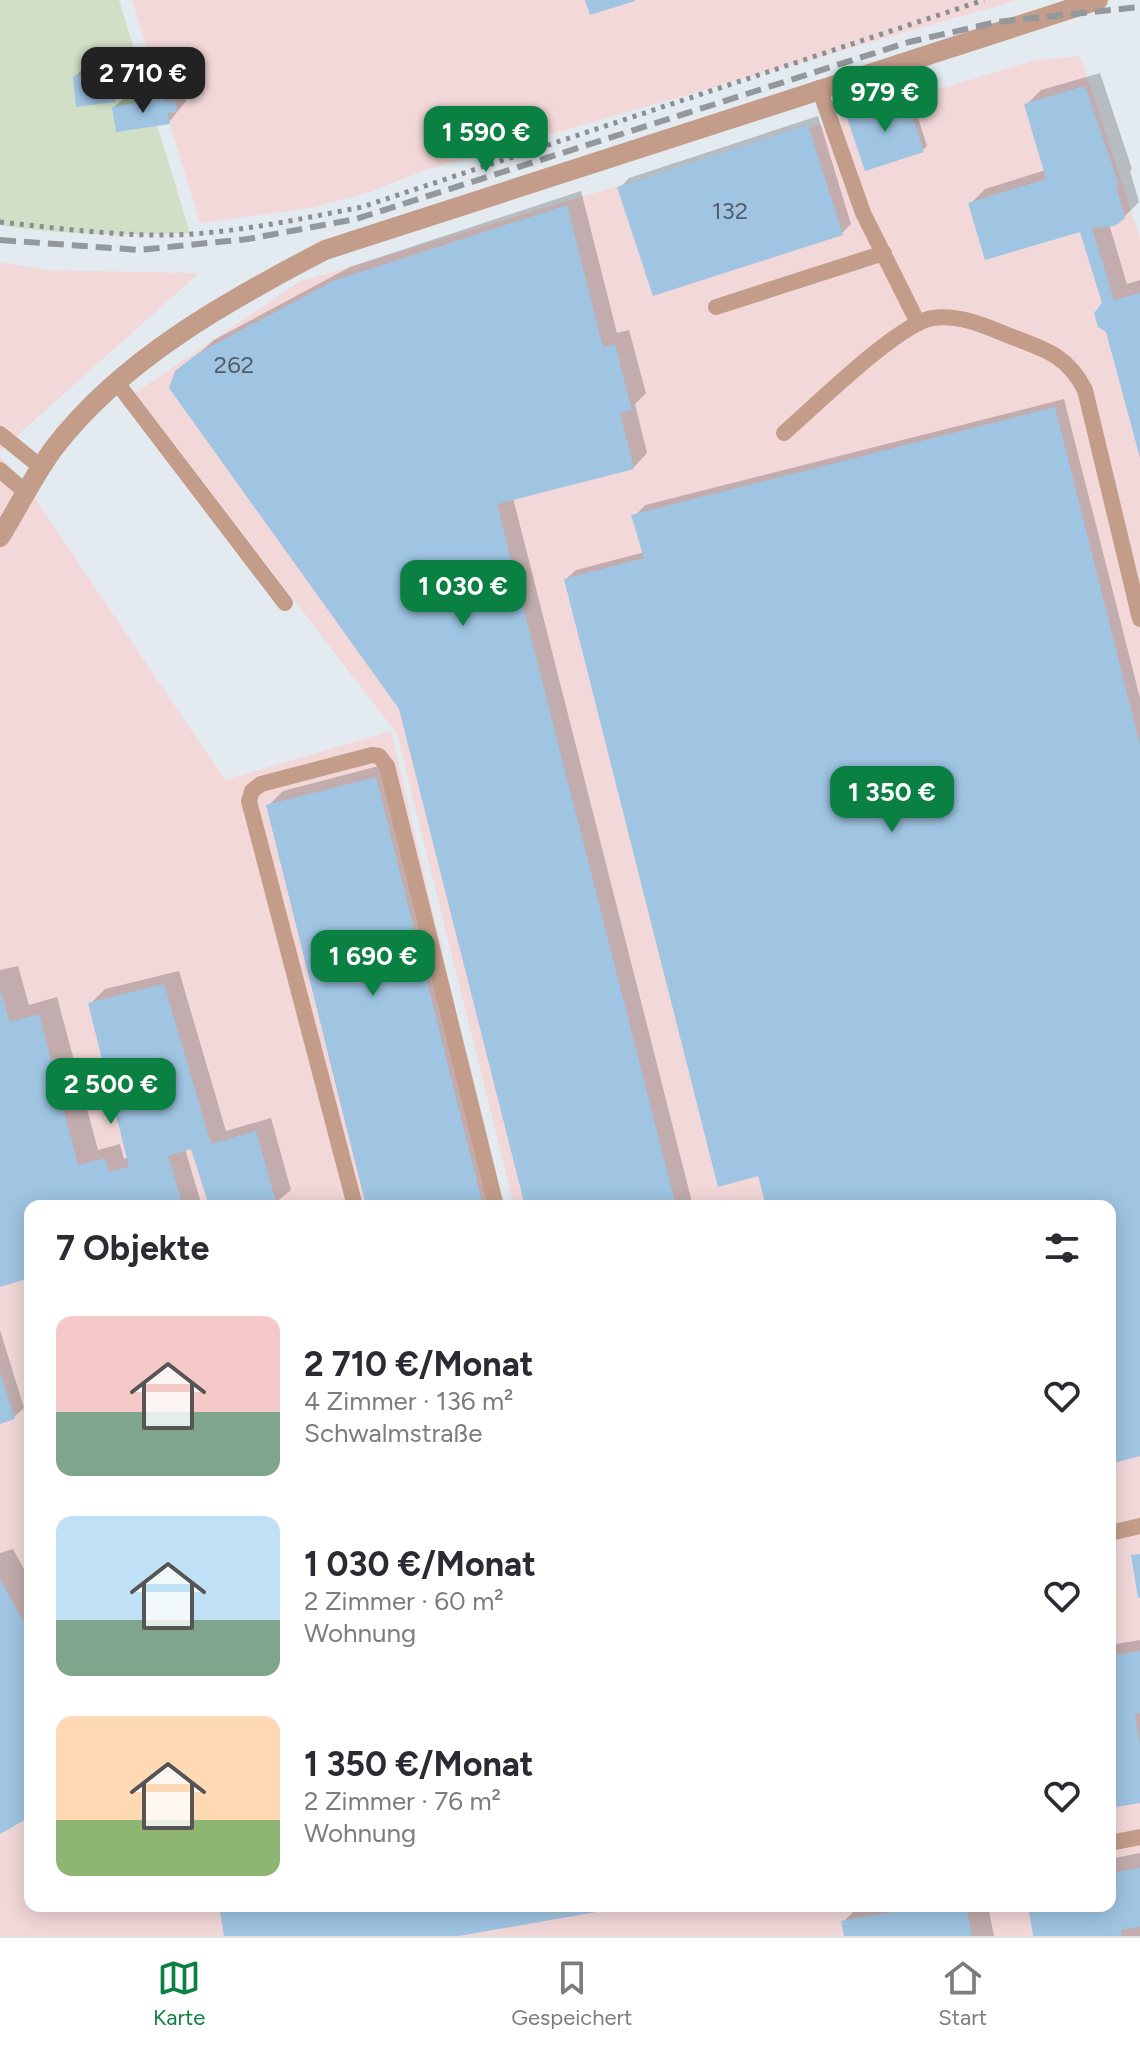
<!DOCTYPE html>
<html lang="de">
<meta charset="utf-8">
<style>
:root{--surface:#fff;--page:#f2f2f3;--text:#2b2b33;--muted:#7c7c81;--line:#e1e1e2;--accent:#0b8043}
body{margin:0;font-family:Figtree,sans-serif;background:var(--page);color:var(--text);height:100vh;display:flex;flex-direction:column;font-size:30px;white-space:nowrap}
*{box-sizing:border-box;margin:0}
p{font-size:26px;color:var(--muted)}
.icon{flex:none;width:44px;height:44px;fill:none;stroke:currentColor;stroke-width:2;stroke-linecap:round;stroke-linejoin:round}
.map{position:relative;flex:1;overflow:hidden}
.sheet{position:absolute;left:24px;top:1200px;width:1092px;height:712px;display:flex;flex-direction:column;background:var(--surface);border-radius:16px;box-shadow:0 4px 20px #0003}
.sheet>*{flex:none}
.price{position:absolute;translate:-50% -68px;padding:0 18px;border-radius:16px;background:var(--accent);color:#fff;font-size:26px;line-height:52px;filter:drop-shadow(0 2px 4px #0008)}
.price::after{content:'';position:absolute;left:50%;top:48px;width:24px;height:18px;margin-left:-12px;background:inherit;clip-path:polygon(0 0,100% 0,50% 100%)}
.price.current{background:#222;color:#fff}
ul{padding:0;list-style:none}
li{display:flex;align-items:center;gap:24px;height:200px;padding:0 32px}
li span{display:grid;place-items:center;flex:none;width:224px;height:160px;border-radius:16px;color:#555}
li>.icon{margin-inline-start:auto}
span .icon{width:96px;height:96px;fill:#fffc;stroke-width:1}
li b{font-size:34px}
h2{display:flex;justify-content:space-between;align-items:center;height:96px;padding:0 32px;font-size:34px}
.tab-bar{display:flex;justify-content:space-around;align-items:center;height:112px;border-top:2px solid var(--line);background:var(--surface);font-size:22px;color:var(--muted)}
.tab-bar a{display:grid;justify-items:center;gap:4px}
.tab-bar .current{color:var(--accent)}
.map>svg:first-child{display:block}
</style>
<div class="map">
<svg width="1140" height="1936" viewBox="0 0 1140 1936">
<rect width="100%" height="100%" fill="#e4ebf0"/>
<g fill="#f3d8d9">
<path d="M 132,0 L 1018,0 L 422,171 L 370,192 L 312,208 L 200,223 Z"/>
<path d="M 1080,56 L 1140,238 L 1140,1655 L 1110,1660 L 1110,1206 L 514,1206 L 397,734 L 135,393 L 299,282 L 1032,61 Z"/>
<path d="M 0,262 L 47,270 L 199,273 L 0,451 Z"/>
<path d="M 0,456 L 32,494 L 225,780 L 391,731 L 501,1206 L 30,1206 L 30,1906 L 1110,1906 L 1110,1662 L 1140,1657 L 1140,1936 L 0,1936 Z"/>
</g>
<path fill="#d0dfc5" d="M 0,0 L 119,0 L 190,233 C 127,235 63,236 0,225 Z"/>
<g fill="#0003">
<path d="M 120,62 L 121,68 L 135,66 L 137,83 L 114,100 L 75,77 L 84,67 Z"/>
<path d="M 1100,73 L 1132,169 L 1130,171 L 1139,202 L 1124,217 L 1109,224 L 1127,284 L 1140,280 L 1140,454 L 1104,303 L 1082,229 L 970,204 L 985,189 L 1046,170 L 1026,105 L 1041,90 Z"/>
<path d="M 175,90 L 176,93 L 184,92 L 186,101 L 169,122 L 114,107 L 124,98 Z"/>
<path d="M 911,95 L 927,146 L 923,150 L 850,118 L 870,109 L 876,101 L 885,98 L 893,101 Z"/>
<path d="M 818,116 L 851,224 L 842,233 L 620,188 L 629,178 Z"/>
<path d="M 581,191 L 617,333 L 629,330 L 646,393 L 635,404 L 647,453 L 633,468 L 513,498 L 693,1206 L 527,1206 L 401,708 L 177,373 L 214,340 L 350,267 Z"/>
<path d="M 1064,399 L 1140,698 L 1140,1454 L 1110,1461 L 1110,1206 L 768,1206 L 566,579 L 576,570 L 645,552 L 636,515 L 645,505 Z"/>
<path d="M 390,763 L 501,1206 L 369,1206 L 269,805 L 283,791 Z"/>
<path d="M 18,966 L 29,1005 L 57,997 L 98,1150 L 120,1144 L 124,1159 L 128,1157 L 90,1004 L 105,989 L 179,971 L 226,1131 L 271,1118 L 291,1190 L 271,1206 L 211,1206 L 192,1147 L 185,1149 L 202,1206 L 30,1206 L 30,1276 L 0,1285 L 0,970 Z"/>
<path d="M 0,1330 L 24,1408 L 14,1417 L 0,1422 Z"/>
<path d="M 13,1549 L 30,1580 L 30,1815 L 0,1831 L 0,1553 Z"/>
<path d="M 1140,1640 L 1140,1801 L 1110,1806 L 1110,1645 Z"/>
<path d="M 1140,1853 L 1140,1936 L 1035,1936 L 1030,1906 L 1110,1906 L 1110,1859 Z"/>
<path d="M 859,1906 L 988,1906 L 994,1936 L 846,1936 L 843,1922 Z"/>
</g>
<g fill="#9fc5e3">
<path d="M 585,0 L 635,0 L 635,1 L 590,15 Z"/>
<path d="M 111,71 L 111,76 L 126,75 L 128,94 L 114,96 L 115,102 L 76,107 L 73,76 Z"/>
<path d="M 1085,86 L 1119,185 L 1116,186 L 1125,218 L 1115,226 L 1092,228 L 1114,300 L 1140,293 L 1140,458 L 1106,332 L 1098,327 L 1094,313 L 1102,303 L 1080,232 L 985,260 L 968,203 L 1046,179 L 1024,104 Z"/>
<path d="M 166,98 L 166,102 L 175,100 L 177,112 L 168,113 L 170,124 L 116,132 L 112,107 Z"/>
<path d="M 906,98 L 924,152 L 865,171 L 847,118 L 866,112 L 870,105 L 880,101 L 888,105 Z"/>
<path d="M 808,125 L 843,235 L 653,296 L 617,187 Z"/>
<path d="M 567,205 L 603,347 L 615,344 L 632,410 L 620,413 L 634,469 L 497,504 L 676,1206 L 525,1206 L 399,709 L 169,388 L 175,371 L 197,354 L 333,281 Z"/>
<path d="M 1055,407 L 1140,745 L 1140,1456 L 1110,1464 L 1110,1206 L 766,1206 L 758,1176 L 718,1187 L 564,579 L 644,558 L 631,515 Z"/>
<path d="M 376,777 L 483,1206 L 366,1206 L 266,805 Z"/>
<path d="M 164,984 L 211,1144 L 256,1131 L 277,1206 L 209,1206 L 191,1149 L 168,1156 L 183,1206 L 30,1206 L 30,1278 L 0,1287 L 0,989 L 10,1022 L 39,1014 L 78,1165 L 105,1158 L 109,1172 L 129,1167 L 88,1003 Z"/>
<path d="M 0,1372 L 15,1419 L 0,1424 Z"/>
<path d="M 1140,1554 L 1140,1598 L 1138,1598 L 1131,1555 Z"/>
<path d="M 0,1579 L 30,1633 L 30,1817 L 0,1834 Z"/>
<path d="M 1140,1651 L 1140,1713 L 1135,1714 L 1140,1745 L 1140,1803 L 1110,1808 L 1110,1656 Z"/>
<path d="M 1140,1868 L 1140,1927 L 1121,1930 L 1122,1936 L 1033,1936 L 1028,1906 L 1110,1906 L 1110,1873 Z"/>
<path d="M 219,1906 L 619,1906 L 619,1908 L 459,1936 L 224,1936 Z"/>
<path d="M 926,1906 L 966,1906 L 972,1936 L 844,1936 L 841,1921 Z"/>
</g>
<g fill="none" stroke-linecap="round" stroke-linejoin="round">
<path stroke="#8a8f93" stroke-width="5" stroke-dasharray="4 6" stroke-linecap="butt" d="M 0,222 C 57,228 115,236 172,235 C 236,233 300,219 362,207 L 984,0"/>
<g stroke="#c39d8a" stroke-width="16">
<path d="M 819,88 L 863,213 L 918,323"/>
<path d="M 716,307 L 884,253"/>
<path d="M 118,384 L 285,603"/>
<path d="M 784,433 C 813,408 900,322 933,318 C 962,314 989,328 1015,338 C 1048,350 1069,358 1085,390 L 1140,619"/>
<path d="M 0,434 L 42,468"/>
<path d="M 0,470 L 27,493"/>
<path d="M 355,1206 L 249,801 L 252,791 L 261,784 L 372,755 L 379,756 L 387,766 L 496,1206"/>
<path d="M 1110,1533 L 1140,1526"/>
<path d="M 1110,1843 L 1140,1837"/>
</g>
<path stroke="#c39d8a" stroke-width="20" d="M 0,537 C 18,508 34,475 54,448 C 122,359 229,300 325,250 L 1098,0"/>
<path stroke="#93989c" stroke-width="6" stroke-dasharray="16 8" stroke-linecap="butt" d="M 0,240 L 139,250 L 248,239 L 356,219 L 909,42 L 997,22 L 1140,7"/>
</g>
<g text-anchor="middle" stroke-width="6" stroke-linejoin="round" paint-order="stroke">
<g font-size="24" fill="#535f68">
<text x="730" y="219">132</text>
<text x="234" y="373">262</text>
</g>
</g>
</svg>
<b class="price current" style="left:143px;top:115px">2 710 €</b>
<b class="price" style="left:885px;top:134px">979 €</b>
<b class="price" style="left:486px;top:174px">1 590 €</b>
<b class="price" style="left:463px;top:628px">1 030 €</b>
<b class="price" style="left:892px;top:834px">1 350 €</b>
<b class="price" style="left:373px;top:998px">1 690 €</b>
<b class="price" style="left:111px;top:1126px">2 500 €</b>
<section class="sheet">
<h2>7 Objekte<svg class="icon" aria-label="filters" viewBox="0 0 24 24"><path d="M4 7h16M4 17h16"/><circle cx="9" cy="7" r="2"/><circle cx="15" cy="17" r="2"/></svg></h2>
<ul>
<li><span style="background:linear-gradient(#f6c9c9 60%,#7fa58c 0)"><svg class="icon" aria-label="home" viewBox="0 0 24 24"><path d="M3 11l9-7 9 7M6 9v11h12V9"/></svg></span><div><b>2 710 €/Monat</b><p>4 Zimmer · 136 m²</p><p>Schwalmstraße</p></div><svg class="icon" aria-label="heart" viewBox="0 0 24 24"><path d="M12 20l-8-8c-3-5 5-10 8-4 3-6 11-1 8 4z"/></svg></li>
<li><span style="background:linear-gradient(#bfe0f5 65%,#7fa58c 0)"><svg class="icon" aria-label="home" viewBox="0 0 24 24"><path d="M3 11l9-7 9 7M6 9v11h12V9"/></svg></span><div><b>1 030 €/Monat</b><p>2 Zimmer · 60 m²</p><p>Wohnung</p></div><svg class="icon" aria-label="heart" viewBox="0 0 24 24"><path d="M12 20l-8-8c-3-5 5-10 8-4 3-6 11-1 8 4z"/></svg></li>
<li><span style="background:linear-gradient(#ffd9b3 65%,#8fb573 0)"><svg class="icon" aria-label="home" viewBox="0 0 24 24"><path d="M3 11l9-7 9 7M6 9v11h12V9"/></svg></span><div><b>1 350 €/Monat</b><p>2 Zimmer · 76 m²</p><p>Wohnung</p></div><svg class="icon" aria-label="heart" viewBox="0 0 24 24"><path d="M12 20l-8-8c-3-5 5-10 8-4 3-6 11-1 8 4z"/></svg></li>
</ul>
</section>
</div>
<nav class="tab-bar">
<a class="current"><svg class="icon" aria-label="map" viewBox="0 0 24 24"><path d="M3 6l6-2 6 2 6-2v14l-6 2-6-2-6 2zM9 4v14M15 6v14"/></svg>Karte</a>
<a><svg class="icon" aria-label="saved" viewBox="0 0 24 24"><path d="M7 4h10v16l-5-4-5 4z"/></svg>Gespeichert</a>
<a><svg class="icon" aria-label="home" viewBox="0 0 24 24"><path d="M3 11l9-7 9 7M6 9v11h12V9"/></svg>Start</a>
</nav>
